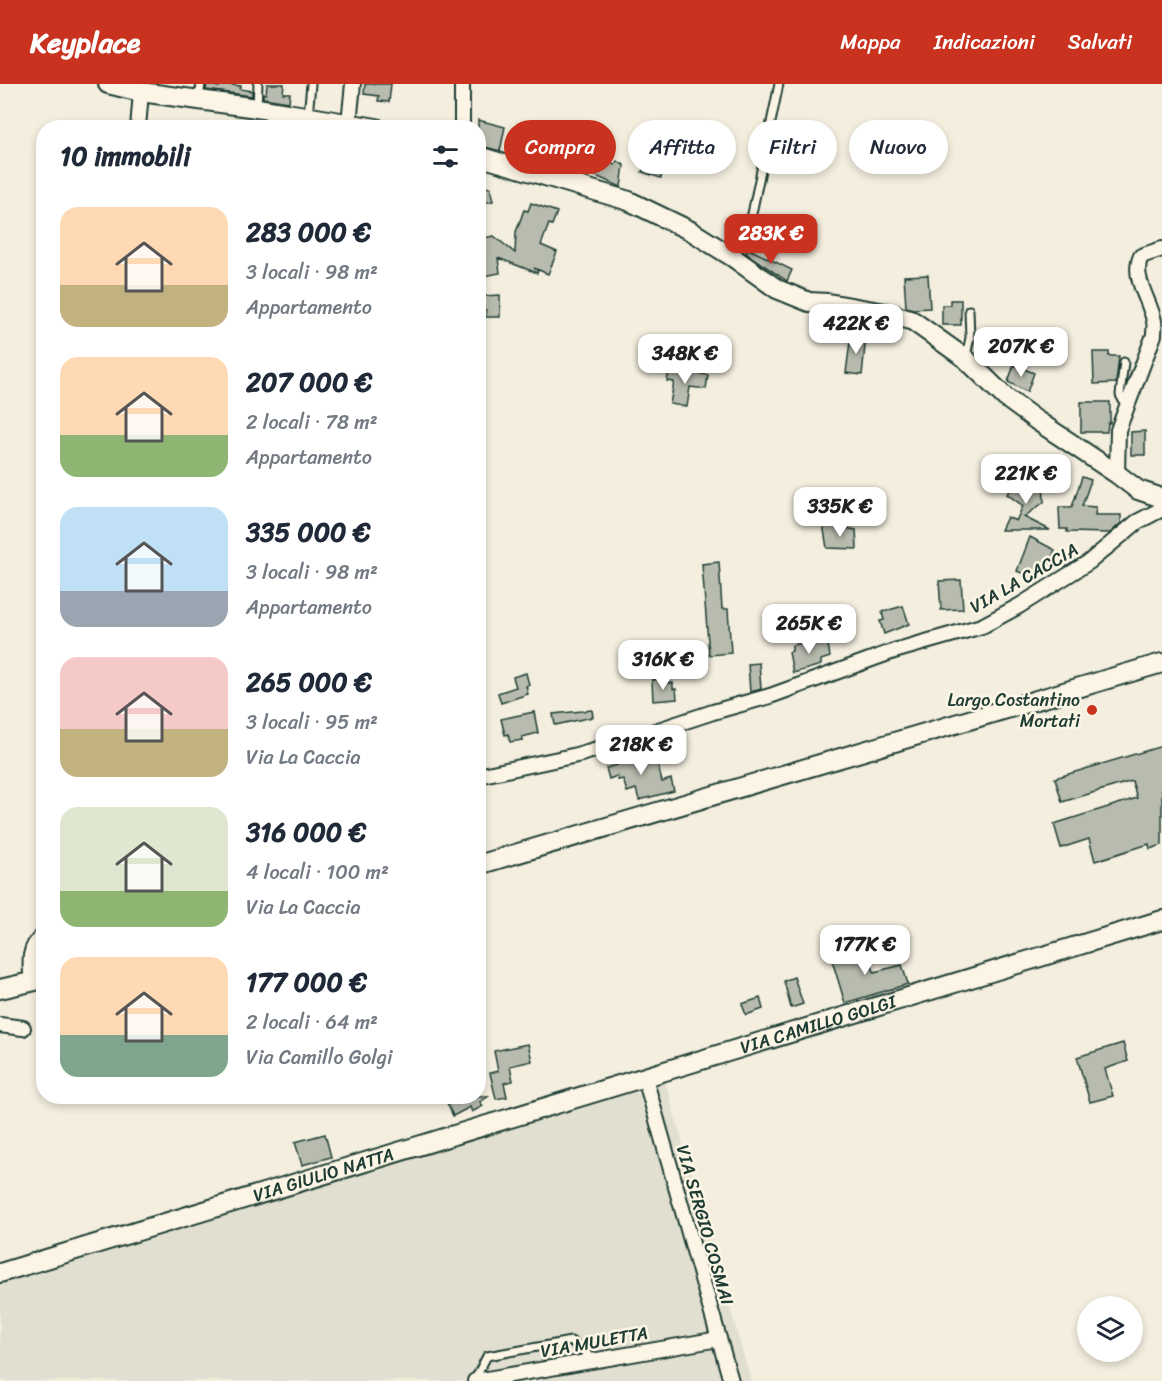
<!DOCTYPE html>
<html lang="it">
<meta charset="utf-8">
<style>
:root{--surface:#fff;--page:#f2f2f3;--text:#1f2937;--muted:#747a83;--accent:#c8321e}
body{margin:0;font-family:Sriracha,sans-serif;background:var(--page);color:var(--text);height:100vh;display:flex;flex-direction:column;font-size:22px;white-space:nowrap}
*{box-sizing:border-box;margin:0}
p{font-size:20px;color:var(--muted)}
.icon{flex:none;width:33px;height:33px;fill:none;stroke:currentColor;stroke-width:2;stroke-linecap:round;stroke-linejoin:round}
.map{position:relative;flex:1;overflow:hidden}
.panel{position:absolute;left:36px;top:36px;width:450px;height:984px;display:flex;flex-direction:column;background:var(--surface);border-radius:24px;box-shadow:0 3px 9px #0003}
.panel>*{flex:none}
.guide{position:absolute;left:504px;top:36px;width:567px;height:54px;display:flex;gap:12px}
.buttons{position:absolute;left:1077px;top:1212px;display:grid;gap:12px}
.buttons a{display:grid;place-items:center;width:66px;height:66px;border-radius:50%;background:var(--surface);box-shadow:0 3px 9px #0003;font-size:30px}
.price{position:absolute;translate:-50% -51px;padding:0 14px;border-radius:12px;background:#fff;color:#222;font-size:20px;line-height:39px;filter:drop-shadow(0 2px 3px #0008)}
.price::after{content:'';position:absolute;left:50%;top:36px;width:18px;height:14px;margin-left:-9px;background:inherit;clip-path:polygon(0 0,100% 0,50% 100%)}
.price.current{background:var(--accent);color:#fff}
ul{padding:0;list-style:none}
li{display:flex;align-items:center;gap:18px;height:150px;padding:0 24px}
li span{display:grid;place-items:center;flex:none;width:168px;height:120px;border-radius:18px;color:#555}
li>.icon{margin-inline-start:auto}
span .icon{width:72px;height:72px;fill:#fffc;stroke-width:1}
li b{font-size:26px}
h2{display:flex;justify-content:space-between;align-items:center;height:72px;padding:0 24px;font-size:26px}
.pill{padding:0 21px;border-radius:27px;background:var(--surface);box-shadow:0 3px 9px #0003;font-size:21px;line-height:54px}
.pill.current{background:var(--accent);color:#fff}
header{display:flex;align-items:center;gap:36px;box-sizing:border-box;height:84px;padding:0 30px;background:var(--accent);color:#fff}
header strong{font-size:28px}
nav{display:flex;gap:33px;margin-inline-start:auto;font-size:21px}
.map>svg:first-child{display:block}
</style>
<header>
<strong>Keyplace</strong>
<nav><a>Mappa</a><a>Indicazioni</a><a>Salvati</a></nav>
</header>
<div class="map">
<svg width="1162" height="1297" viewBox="0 0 1162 1297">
<rect width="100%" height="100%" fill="#f3eede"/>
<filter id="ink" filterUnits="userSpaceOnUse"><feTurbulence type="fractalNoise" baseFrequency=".0167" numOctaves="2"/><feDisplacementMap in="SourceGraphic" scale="12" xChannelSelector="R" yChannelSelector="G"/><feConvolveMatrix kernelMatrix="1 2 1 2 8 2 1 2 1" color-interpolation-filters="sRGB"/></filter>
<g filter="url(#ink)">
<path fill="#e1dfd0" d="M 665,997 L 751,1297 L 0,1297 L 0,1198 Z"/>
<g fill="#b8bcae" stroke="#1f3d34" stroke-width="1.5">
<path d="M 207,0 L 219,3 L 220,0 L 241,2 L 240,5 L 252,7 L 252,12 L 206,6 Z"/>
<path d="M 267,0 L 284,0 L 283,9 L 290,9 L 289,18 L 263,14 L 263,9 L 266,10 Z"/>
<path d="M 365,0 L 391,0 L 389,18 L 378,17 L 379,12 L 364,10 Z"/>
<path d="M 478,36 L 505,43 L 500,67 L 478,61 Z"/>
<path d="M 594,73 L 615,81 L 617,77 L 624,81 L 621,103 L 589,89 Z"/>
<path d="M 646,77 L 652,80 L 654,77 L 664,80 L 661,94 L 642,88 Z"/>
<path d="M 490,103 L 493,117 L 478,120 L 478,106 Z"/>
<path d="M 531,119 L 557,128 L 552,141 L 549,140 L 541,161 L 557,168 L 548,190 L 534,184 L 538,187 L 537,189 L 498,174 L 500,189 L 478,193 L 478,155 L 494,152 L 515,169 L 516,148 L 524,126 L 528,127 Z"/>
<path d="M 747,164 L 792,186 L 787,197 L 746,169 Z"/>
<path d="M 928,191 L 930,224 L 913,225 L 906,223 L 904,192 Z"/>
<path d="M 500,211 L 500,233 L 486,233 L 486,226 L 483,226 L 483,212 Z"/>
<path d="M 950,216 L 961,216 L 961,241 L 942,241 L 942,221 L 950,221 Z"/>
<path d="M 851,250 L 866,252 L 862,291 L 846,289 Z"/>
<path d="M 1093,268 L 1109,268 L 1109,272 L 1119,272 L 1116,299 L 1094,300 Z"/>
<path d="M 1014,281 L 1034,289 L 1027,308 L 1008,298 Z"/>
<path d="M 676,285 L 708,291 L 706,305 L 690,303 L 687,323 L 670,320 L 674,298 L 667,297 L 669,286 Z"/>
<path d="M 1081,318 L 1110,318 L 1110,339 L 1108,339 L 1107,348 L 1081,348 Z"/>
<path d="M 1145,347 L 1145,371 L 1131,371 L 1131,348 Z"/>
<path d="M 1021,393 L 1026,400 L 1043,395 L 1044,418 L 1024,433 L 1050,446 L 1001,446 L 1007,433 L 1016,437 L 1023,422 L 1007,410 Z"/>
<path d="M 1082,393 L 1091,396 L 1082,422 L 1096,423 L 1095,431 L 1121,431 L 1121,439 L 1110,449 L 1067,448 L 1067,445 L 1060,445 L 1059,423 L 1072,423 Z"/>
<path d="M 823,440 L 856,446 L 857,465 L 827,464 Z"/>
<path d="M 1030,453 L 1055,466 L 1049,481 L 1042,478 L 1037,489 L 1029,492 L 1017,487 Z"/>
<path d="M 719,478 L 722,525 L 728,525 L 731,569 L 709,571 L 702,480 Z"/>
<path d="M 961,496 L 963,525 L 941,526 L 939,497 Z"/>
<path d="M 903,522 L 909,540 L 884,550 L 880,537 L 884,536 L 882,528 Z"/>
<path d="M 827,554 L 830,573 L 821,576 L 821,581 L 793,589 L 789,568 L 792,567 L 792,561 Z"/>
<path d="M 759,579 L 761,605 L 750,608 L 748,580 Z"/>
<path d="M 526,589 L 529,601 L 526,602 L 528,610 L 501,619 L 498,609 L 516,603 L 513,593 Z"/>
<path d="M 662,595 L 662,599 L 673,599 L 673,605 L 676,605 L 677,615 L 653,617 L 652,596 Z"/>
<path d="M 592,626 L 593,633 L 555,641 L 553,630 Z"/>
<path d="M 534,628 L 538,649 L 522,653 L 523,656 L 510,658 L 508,650 L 505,651 L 501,635 Z"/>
<path d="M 1162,662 L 1162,761 L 1150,765 L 1149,760 L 1095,777 L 1089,755 L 1061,764 L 1054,740 L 1137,714 L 1132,697 L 1062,718 L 1055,694 Z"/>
<path d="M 655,669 L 662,698 L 671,695 L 674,707 L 639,716 L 636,705 L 627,708 L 623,695 L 618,696 L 617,692 L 609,695 L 606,684 L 617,681 L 615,673 L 625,670 L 626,676 Z"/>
<path d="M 867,864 L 874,888 L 902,881 L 908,900 L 845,919 L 832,876 Z"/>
<path d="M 794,893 L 803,920 L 791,924 L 784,897 Z"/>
<path d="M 760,914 L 763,925 L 746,931 L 742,920 Z"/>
<path d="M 1123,959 L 1128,977 L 1105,985 L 1113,1012 L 1090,1018 L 1077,973 Z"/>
<path d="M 528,960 L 532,977 L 510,982 L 513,997 L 504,999 L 507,1013 L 496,1015 L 490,989 L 498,987 L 494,967 Z"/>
<path d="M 444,1012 L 489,1012 L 480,1018 L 483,1022 L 472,1028 L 470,1023 L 453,1032 Z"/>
<path d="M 325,1050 L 331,1073 L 302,1081 L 295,1058 Z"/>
</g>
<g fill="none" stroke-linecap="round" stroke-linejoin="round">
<g stroke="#1f3d34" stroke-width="11">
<g id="service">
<path d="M 199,14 L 201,0"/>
<path d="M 257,24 L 258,0"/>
<path d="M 308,32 L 311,0"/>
<path d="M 735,172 L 749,144 L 779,0"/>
<path d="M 966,272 L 970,254 L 969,226"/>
<path d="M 1124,278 L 1120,311 L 1126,322"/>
<path d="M 474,1297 L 487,1272 L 571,1257 L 593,1275"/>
</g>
</g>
<g stroke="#1f3d34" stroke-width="18">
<g id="minor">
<path d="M 349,39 L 353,0"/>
<path d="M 138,44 L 141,8"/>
<path d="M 462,44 L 462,0"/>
<path d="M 1117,390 L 1118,346 L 1154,251 C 1154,247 1155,241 1154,237 C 1150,216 1131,193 1141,172 L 1162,165"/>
<path d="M 478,692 L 577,671 L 625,657 L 713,628 L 770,612 L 894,567 L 982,542 L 1019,522 L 1089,478 L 1137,438 L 1162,425"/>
<path d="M 32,898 C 30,880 27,863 44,851"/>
<path d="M 0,941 L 23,944"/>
<path d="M 645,994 L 731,1297"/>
<path d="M 475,1297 L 719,1255"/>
</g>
</g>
<g stroke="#1f3d34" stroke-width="22">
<g id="tertiary">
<path d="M 108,0 L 141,8 L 257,24 L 376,44"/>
<path d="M 478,72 L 629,117 L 691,147 L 734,174 L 777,205 L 809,218 L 828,219 L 891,230 L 913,237 L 966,275 L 1006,314 L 1036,336 L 1117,390 L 1138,406 L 1162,414"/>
<path d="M 478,781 L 1162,579"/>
<path d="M 0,905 L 44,895"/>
<path id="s1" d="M 0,1189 L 1162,836"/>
</g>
</g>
<use href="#service" stroke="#fcf5e5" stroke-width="7"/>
<use href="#minor" stroke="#fcf5e5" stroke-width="14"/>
<use href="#tertiary" stroke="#fcf5e5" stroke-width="18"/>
</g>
</g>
<circle fill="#c8321e" stroke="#fcf5e5" stroke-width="2" cx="1092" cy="626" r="6"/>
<g text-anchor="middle" stroke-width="5" stroke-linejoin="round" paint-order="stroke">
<g font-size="18" fill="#1f3d34" stroke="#fcf5e5">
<text transform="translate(1024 494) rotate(-30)" y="6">VIA LA CACCIA</text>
<text dy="6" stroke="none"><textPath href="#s1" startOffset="855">VIA CAMILLO GOLGI</textPath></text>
<text dy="6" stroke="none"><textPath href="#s1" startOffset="338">VIA GIULIO NATTA</textPath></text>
<text transform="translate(705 1141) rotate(74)" y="6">VIA SERGIO COSMAI</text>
<text transform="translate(594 1258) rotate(-10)" y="6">VIA MULETTA</text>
</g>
<g font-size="18" fill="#1f3d34" stroke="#fcf5e5" text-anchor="end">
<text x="1080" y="622">Largo Costantino<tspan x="1080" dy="21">Mortati</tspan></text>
</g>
</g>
</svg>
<div class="buttons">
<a><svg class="icon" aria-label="layers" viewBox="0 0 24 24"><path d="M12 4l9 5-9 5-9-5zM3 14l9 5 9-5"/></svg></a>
</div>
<b class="price current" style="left:771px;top:181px">283K €</b>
<b class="price" style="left:856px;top:271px">422K €</b>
<b class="price" style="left:1021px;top:294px">207K €</b>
<b class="price" style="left:685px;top:301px">348K €</b>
<b class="price" style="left:1026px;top:421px">221K €</b>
<b class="price" style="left:840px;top:454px">335K €</b>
<b class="price" style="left:809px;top:571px">265K €</b>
<b class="price" style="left:663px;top:607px">316K €</b>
<b class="price" style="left:641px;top:692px">218K €</b>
<b class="price" style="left:865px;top:892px">177K €</b>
<div class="guide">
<a class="pill current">Compra</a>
<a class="pill">Affitta</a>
<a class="pill">Filtri</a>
<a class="pill">Nuovo</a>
</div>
<section class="panel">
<h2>10 immobili<svg class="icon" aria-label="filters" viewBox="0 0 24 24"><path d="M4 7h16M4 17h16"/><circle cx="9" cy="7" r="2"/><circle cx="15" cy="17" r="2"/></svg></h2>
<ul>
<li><span style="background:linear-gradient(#ffd9b3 65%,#c2b280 0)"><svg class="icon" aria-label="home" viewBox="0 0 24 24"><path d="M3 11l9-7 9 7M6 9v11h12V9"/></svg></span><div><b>283 000 €</b><p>3 locali · 98 m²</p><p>Appartamento</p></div></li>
<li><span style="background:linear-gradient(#ffd9b3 65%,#8fb573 0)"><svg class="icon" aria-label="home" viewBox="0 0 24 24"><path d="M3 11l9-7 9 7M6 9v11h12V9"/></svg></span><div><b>207 000 €</b><p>2 locali · 78 m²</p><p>Appartamento</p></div></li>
<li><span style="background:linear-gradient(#bfe0f5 70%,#9aa5b1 0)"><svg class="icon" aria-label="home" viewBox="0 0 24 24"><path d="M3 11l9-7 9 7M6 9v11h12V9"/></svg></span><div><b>335 000 €</b><p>3 locali · 98 m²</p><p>Appartamento</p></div></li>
<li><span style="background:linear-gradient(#f6c9c9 60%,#c2b280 0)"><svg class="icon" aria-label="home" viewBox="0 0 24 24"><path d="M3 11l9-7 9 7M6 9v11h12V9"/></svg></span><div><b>265 000 €</b><p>3 locali · 95 m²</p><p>Via La Caccia</p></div></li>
<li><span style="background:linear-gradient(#dfe7d0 70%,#8fb573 0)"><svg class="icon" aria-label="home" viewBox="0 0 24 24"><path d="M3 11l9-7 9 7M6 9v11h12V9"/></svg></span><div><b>316 000 €</b><p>4 locali · 100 m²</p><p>Via La Caccia</p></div></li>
<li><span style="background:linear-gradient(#ffd9b3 65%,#7fa58c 0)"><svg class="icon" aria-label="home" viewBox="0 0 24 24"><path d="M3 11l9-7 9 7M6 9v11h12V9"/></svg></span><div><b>177 000 €</b><p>2 locali · 64 m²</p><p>Via Camillo Golgi</p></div></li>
</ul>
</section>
</div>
